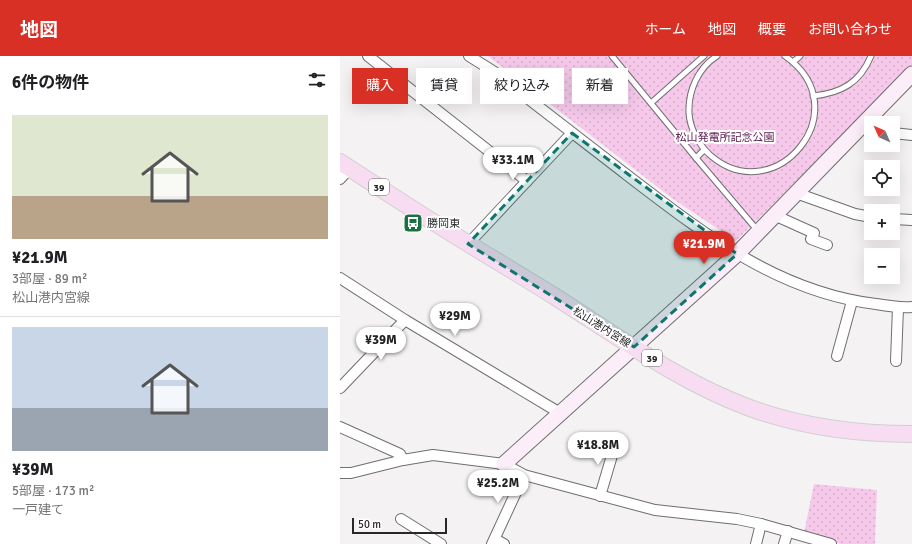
<!DOCTYPE html>
<html lang="ja">
<meta charset="utf-8">
<style>
:root{--surface:#fff;--page:#f6f6f6;--text:#202124;--muted:#757577;--line:#e0e0e0;--accent:#d93025}
body{margin:0;font-family:Signika,"Noto Sans JP",sans-serif;background:var(--page);color:var(--text);height:100vh;display:flex;flex-direction:column;font-size:15px;white-space:nowrap}
*{box-sizing:border-box;margin:0}
p{font-size:13px;color:var(--muted)}
.icon{flex:none;width:22px;height:22px;fill:none;stroke:currentColor;stroke-width:2;stroke-linecap:round;stroke-linejoin:round}
.map{position:relative;flex:1;overflow:hidden}
.panel{display:flex;flex-direction:column;background:var(--surface);width:340px}
.panel>*{flex:none}
.guide{position:absolute;left:12px;top:12px;width:380px;height:36px;display:flex;gap:8px}
.needle{width:26px;rotate:315deg}
.fabs{position:absolute;left:524px;top:60px;display:grid;gap:8px}
.fabs a{display:grid;place-items:center;width:36px;height:36px;border-radius:0px;background:var(--surface);box-shadow:0 4px 16px #0002;font-size:20px}
.scale{position:absolute;left:12px;bottom:10px;width:95px;box-sizing:border-box;padding-left:4px;border:2px solid #292829;border-top:0;font-size:11px;line-height:14px;white-space:nowrap;color:#292829;-webkit-text-stroke:3px #fff;paint-order:stroke}
.price{position:absolute;translate:-50% -34px;padding:0 9px;border-radius:14px;background:#fff;color:#222;font-size:13px;line-height:26px;filter:drop-shadow(0 1px 2px #0008)}
.price::after{content:'';position:absolute;left:50%;top:24px;width:12px;height:9px;margin-left:-6px;background:inherit;clip-path:polygon(0 0,100% 0,50% 100%)}
.price.current{background:var(--accent);color:#fff}
ul{padding:0;list-style:none}
li{display:grid;align-content:center;gap:8px;height:212px;padding:0 12px}
li+li{border-top:1px solid var(--line)}
li span{display:grid;place-items:center;height:124px;border-radius:0px;color:#555}
li>.icon{margin-inline-start:auto}
span .icon{width:72px;height:72px;fill:#fffc;stroke-width:1}
li b{font-size:17px}
h2{display:flex;justify-content:space-between;align-items:center;height:48px;padding:0 12px;font-size:17px}
.chip{padding:0 14px;border-radius:0px;background:var(--surface);box-shadow:0 4px 16px #0002;font-size:14px;line-height:36px}
.chip.current{background:var(--accent);color:#fff}
header{display:flex;align-items:center;gap:24px;box-sizing:border-box;height:56px;padding:0 20px;background:var(--accent);color:#fff}
header strong{font-size:19px}
nav{display:flex;gap:22px;margin-inline-start:auto;font-size:14px}
main{display:flex;flex:1;min-height:0}
.map>svg:first-child{display:block}
</style>
<header>
<strong>地図</strong>
<nav><a>ホーム</a><a>地図</a><a>概要</a><a>お問い合わせ</a></nav>
</header>
<main>
<section class="panel">
<h2>6件の物件<svg class="icon" aria-label="filters" viewBox="0 0 24 24"><path d="M4 7h16M4 17h16"/><circle cx="9" cy="7" r="2"/><circle cx="15" cy="17" r="2"/></svg></h2>
<ul>
<li><span style="background:linear-gradient(#dfe7d0 65%,#b9a48a 0)"><svg class="icon" aria-label="home" viewBox="0 0 24 24"><path d="M3 11l9-7 9 7M6 9v11h12V9"/></svg></span><div><b>¥21.9M</b><p>3部屋 · 89 m²</p><p>松山港内宮線</p></div></li>
<li><span style="background:linear-gradient(#c9d6e8 65%,#9aa5b1 0)"><svg class="icon" aria-label="home" viewBox="0 0 24 24"><path d="M3 11l9-7 9 7M6 9v11h12V9"/></svg></span><div><b>¥39M</b><p>5部屋 · 173 m²</p><p>一戸建て</p></div></li>
</ul>
</section>
<div class="map">
<svg width="572" height="488" viewBox="0 0 572 488">
<defs>
<pattern id="park-dots" width="8" height="8" patternUnits="userSpaceOnUse"><rect width="8" height="8" fill="#f6c9eb"/><path d="M2 2h.1M6 6h.1" fill="none" stroke="#d3adca" stroke-width="1.8" stroke-linecap="round"/></pattern>
</defs>
<rect width="100%" height="100%" fill="#f5f2f4"/>
<g fill="url(#park-dots)">
<path d="M 148,0 L 572,0 L 572,9 L 396,185 L 333,143 Z"/>
<path d="M 474,428 L 537,434 L 535,488 L 501,488 L 464,477 Z"/>
</g>
<g fill="none" stroke-linecap="round" stroke-linejoin="round">
<g stroke="#706e70" stroke-width="7">
<g id="lane">
<path d="M 272,0 L 356,102 L 418,175"/>
<path d="M 377,0 C 358,12 348,35 349,57 C 350,73 359,89 370,99 C 435,156 521,53 445,0"/>
<path d="M 453,6 L 460,0"/>
<path d="M 473,40 C 501,37 520,27 531,0"/>
<path d="M 311,47 L 364,0"/>
<path d="M 356,102 L 364,94"/>
</g>
</g>
<g stroke="#706e70" stroke-width="12">
<g id="street">
<path d="M 28,0 L 187,125"/>
<path d="M 129,0 L 153,15 C 197,50 242,84 287,119 C 363,177 437,236 536,248 C 548,250 560,252 572,251"/>
<path d="M 553,77 L 572,79"/>
<path d="M 0,123 L 10,112"/>
<path d="M 456,137 L 515,158 L 531,161"/>
<path d="M 434,159 L 474,177 L 471,183 L 487,189"/>
<path d="M 553,163 L 572,164"/>
<path d="M 128,188 L 232,77"/>
<path d="M 0,222 L 65,264 L 220,357"/>
<path d="M 497,300 L 512,245"/>
<path d="M 556,305 L 558,251"/>
<path d="M 0,332 L 65,264"/>
<path d="M 0,371 L 60,398 L 63,404"/>
<path d="M 0,417 L 11,417 L 63,404 L 93,399 L 164,408 L 184,419 L 315,454 L 397,463 L 421,468 L 491,488"/>
<path d="M 260,440 L 276,386"/>
<path d="M 61,463 L 101,488"/>
<path d="M 155,483 L 164,488"/>
<path d="M 152,488 L 184,419"/>
<path d="M 416,488 L 421,468"/>
<path d="M 444,488 L 448,475"/>
</g>
</g>
<g stroke="#706e70" stroke-width="17">
<path id="secondary" d="M 164,408 L 397,198 L 572,18"/>
</g>
<g stroke="#d0d0d0" stroke-width="18">
<path id="primary" d="M 0,106 C 26,123 52,140 79,157 C 123,185 169,212 214,240 C 277,280 339,326 410,352 C 462,371 517,378 572,378"/>
</g>
<use href="#lane" stroke="#fff" stroke-width="5"/>
<use href="#street" stroke="#fff" stroke-width="10"/>
<use href="#secondary" stroke="#fceef8" stroke-width="15"/>
<use href="#primary" stroke="#f8dcf2" stroke-width="16"/>
</g>
<path fill="#0f766e" fill-opacity="0.2" stroke="#0f766e" stroke-width="3" stroke-dasharray="8 5" stroke-linejoin="round" d="M 232,77 L 397,198 L 294,291 L 128,188 Z"/>
<defs>
<g id="bus-square" transform="scale(1)"><rect x="-9" y="-9" width="18" height="18" rx="4" fill="#1b7042" stroke="#fff"/><path d="M-5-6H5V4H4V6H2V4H-2V6H-4V4H-5ZM-3.5-4V0h7V-4ZM-3.5 1.2v1.5H-2V1.2ZM2 1.2v1.5H3.5V1.2Z" fill="#fff"/></g>
</defs>
<g fill-rule="evenodd">
<use href="#bus-square" x="73" y="167"/>
</g>
<g text-anchor="middle" stroke-width="4" stroke-linejoin="round" paint-order="stroke">
<g fill="#fff" stroke="#696869" stroke-width="1">
<rect x="29" y="123" width="20" height="16" rx="3"/>
<rect x="302" y="294" width="20" height="16" rx="3"/>
</g>
<g font-size="10" font-weight="bold" fill="#292829">
<text x="39" y="135">39</text>
<text x="312" y="306">39</text>
</g>
<g font-size="11" fill="#602055" stroke="#fff">
<text x="385" y="85">松山発電所記念公園</text>
</g>
<g font-size="11" fill="#292829" stroke="#fff" text-anchor="start">
<text x="87" y="171">勝岡東</text>
</g>
<g font-size="11" fill="#292829" stroke="#fff">
<text transform="translate(262 271) rotate(32)" y="4">松山港内宮線</text>
</g>
</g>
</svg>
<div class="fabs">
<a><svg class="needle" viewBox="-14 -14 28 28"><path d="M0-13l5 13h-10z" fill="#e53935"/><path d="M0 13l5-13h-10z" fill="#757577"/></svg></a>
<a><svg class="icon" aria-label="locate" viewBox="0 0 24 24"><circle cx="12" cy="12" r="6"/><path d="M12 2v4M12 18v4M2 12h4M18 12h4"/></svg></a>
<a>+</a>
<a>−</a>
</div>
<div class="scale">50 m</div>
<b class="price" style="left:173px;top:125px">¥33.1M</b>
<b class="price current" style="left:364px;top:209px">¥21.9M</b>
<b class="price" style="left:115px;top:281px">¥29M</b>
<b class="price" style="left:41px;top:305px">¥39M</b>
<b class="price" style="left:258px;top:410px">¥18.8M</b>
<b class="price" style="left:158px;top:448px">¥25.2M</b>
<div class="guide">
<a class="chip current">購入</a>
<a class="chip">賃貸</a>
<a class="chip">絞り込み</a>
<a class="chip">新着</a>
</div>
</div>
</main>
